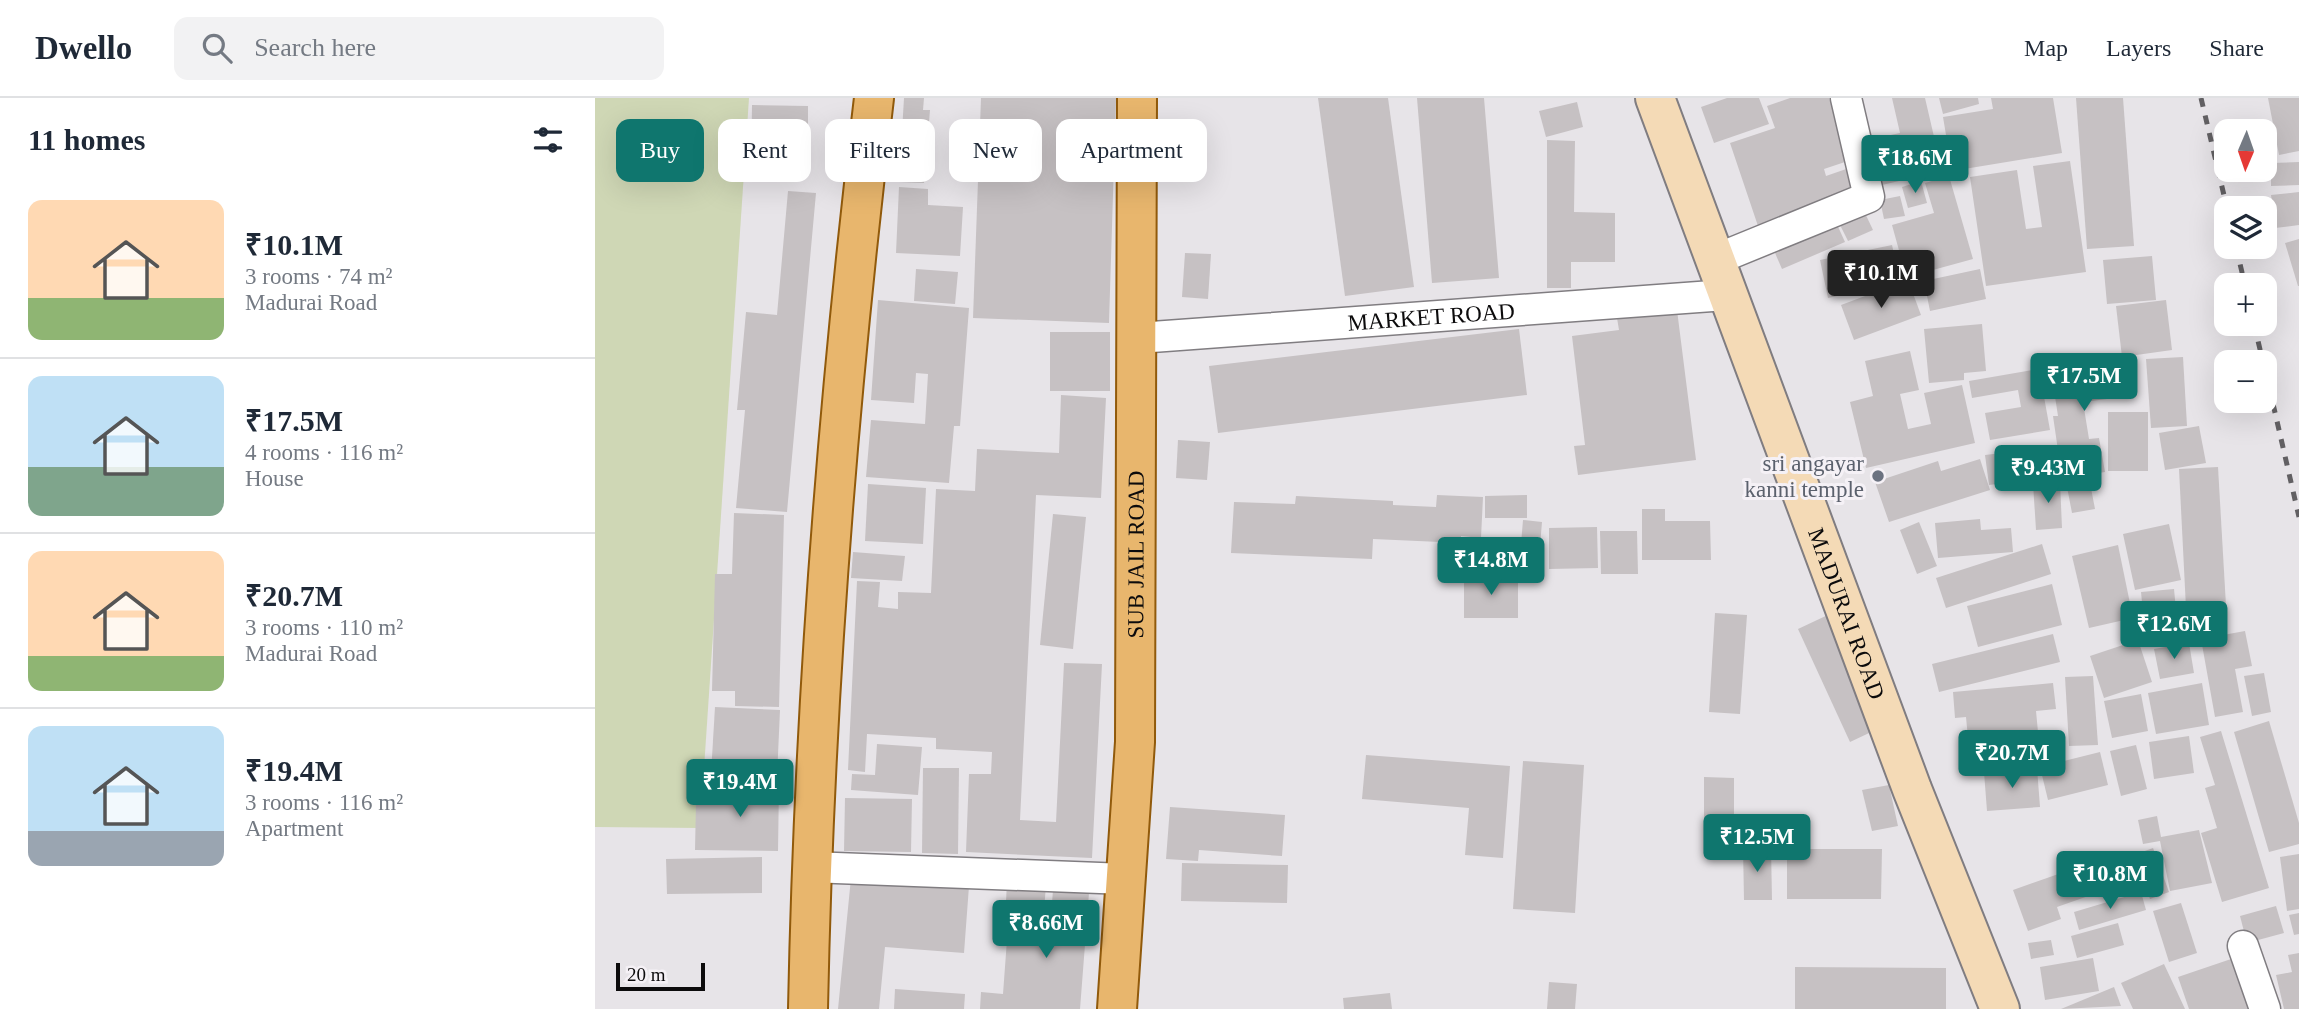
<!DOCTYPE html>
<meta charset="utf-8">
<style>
:root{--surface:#fff;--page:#f2f2f3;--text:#1f2937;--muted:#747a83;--line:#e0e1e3;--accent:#0f766e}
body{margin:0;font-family:"Times New Roman",serif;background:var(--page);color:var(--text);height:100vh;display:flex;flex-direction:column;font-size:26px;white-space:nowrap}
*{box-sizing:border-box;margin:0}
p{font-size:23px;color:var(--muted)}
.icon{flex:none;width:38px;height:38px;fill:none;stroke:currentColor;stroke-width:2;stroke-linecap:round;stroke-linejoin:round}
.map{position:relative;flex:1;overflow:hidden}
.details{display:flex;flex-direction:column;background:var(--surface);width:595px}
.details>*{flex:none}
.top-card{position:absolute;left:21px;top:21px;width:665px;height:63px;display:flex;gap:14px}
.needle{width:46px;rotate:182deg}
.buttons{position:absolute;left:1619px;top:21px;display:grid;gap:14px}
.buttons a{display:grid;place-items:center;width:63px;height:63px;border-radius:14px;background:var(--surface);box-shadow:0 7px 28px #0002;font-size:35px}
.scale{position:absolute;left:21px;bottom:18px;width:89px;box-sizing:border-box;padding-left:7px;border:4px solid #0c0b0c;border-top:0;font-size:19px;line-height:24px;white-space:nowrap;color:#0c0b0c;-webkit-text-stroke:5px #f5f1f6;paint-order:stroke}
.price{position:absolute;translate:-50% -60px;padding:0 16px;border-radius:7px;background:var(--accent);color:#fff;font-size:23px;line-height:46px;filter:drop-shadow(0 2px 4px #0008)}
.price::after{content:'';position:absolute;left:50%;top:42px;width:21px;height:16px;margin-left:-10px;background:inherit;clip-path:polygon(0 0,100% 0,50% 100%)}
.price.selected{background:#222;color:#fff}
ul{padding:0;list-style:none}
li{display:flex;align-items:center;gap:21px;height:175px;padding:0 28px}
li+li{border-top:2px solid var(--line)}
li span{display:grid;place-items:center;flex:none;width:196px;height:140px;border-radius:14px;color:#555}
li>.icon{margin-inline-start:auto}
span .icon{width:84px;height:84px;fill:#fffc;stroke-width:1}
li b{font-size:30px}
h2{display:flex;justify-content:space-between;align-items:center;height:84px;padding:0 28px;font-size:30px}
.tag{padding:0 24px;border-radius:14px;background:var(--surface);box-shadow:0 7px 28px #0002;font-size:24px;line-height:63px}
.tag.selected{background:var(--accent);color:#fff}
header{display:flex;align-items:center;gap:42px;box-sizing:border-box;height:98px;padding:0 35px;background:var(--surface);border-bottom:2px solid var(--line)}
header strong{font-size:33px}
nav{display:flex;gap:38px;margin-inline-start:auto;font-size:24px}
.search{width:490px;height:63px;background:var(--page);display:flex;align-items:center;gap:18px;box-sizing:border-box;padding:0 24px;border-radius:14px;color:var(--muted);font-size:26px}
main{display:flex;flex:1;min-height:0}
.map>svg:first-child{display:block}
</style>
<header>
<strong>Dwello</strong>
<div class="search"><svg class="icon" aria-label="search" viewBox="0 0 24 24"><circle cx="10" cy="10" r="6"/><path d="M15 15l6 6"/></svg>Search here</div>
<nav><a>Map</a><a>Layers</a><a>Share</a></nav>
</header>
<main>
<section class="details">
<h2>11 homes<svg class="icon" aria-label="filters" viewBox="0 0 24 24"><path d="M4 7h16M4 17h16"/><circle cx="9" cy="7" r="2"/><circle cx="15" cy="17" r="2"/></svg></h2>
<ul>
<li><span style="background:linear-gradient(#ffd9b3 70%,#8fb573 0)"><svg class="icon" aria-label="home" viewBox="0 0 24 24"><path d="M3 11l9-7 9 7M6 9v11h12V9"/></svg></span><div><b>₹10.1M</b><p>3 rooms · 74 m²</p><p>Madurai Road</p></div></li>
<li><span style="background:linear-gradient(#bfe0f5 65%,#7fa58c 0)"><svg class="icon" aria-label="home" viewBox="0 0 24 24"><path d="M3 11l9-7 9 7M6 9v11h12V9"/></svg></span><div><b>₹17.5M</b><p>4 rooms · 116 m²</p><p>House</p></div></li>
<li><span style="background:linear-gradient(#ffd9b3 75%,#8fb573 0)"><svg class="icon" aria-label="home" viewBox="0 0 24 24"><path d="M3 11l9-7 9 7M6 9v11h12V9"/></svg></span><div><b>₹20.7M</b><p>3 rooms · 110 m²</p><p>Madurai Road</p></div></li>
<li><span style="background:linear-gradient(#bfe0f5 75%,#9aa5b1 0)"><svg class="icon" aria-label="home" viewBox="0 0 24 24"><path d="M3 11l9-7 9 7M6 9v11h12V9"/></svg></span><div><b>₹19.4M</b><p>3 rooms · 116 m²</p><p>Apartment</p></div></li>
</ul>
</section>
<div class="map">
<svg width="1704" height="911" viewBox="0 0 1704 911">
<rect width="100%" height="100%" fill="#e7e4e8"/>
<path fill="#cfd7b5" d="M 0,0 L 154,0 L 105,730 L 0,729 Z"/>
<g fill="#c6c1c3">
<path d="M 309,0 L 329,0 L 328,12 L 335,12 L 329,85 L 304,84 Z"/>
<path d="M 386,0 L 521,0 L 514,225 L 378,220 Z"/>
<path d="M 723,0 L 793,0 L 819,189 L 750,198 Z"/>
<path d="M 822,0 L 889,0 L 904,180 L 837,185 Z"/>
<path d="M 1132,0 L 1164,0 L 1174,26 L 1119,45 L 1106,9 Z"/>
<path d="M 1195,0 L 1234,0 L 1256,62 L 1229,71 L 1231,78 L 1257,69 L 1266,92 L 1163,128 L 1135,45 L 1180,30 L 1172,8 Z"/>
<path d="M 1297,0 L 1330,0 L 1347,73 L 1287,87 L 1277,41 L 1305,35 Z"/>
<path d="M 1344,0 L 1383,0 L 1384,6 L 1348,16 Z"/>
<path d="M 1396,0 L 1458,0 L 1467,55 L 1357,73 L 1348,19 L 1398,11 Z"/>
<path d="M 1481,0 L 1528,0 L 1539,148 L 1492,151 Z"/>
<path d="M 1673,0 L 1704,0 L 1704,53 L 1684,57 Z"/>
<path d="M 982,4 L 988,29 L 951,39 L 944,13 Z"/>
<path d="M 157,7 L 213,8 L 213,73 L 156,73 Z"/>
<path d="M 952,42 L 980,43 L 979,114 L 1020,115 L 1020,164 L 976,164 L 976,190 L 952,190 Z"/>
<path d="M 1475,63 L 1491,174 L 1391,188 L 1375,79 L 1422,72 L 1431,131 L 1447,129 L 1438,68 Z"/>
<path d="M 1704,64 L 1704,87 L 1676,88 L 1676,65 Z"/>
<path d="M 1354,78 L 1378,161 L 1316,178 L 1309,154 L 1305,156 L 1297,127 L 1339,115 L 1330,85 Z"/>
<path d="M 1326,83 L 1332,105 L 1313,110 L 1307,89 Z"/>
<path d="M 304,89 L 333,91 L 333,107 L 368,109 L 365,158 L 301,155 Z"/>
<path d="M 193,93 L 221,95 L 192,414 L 141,410 L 150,312 L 142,312 L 151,214 L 182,217 Z"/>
<path d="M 1704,94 L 1704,127 L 1680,130 L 1676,97 Z"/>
<path d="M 1305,98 L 1310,118 L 1289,121 L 1285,102 Z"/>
<path d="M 1268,111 L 1278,132 L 1253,143 L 1243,123 Z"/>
<path d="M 1240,122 L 1250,144 L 1187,171 L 1177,148 Z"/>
<path d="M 1704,141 L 1704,188 L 1703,188 L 1690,145 Z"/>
<path d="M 1297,147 L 1304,178 L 1282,183 L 1283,189 L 1233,200 L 1225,162 Z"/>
<path d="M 590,155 L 616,156 L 613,201 L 587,199 Z"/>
<path d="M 1557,158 L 1561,202 L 1512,206 L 1508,162 Z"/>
<path d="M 321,171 L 363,174 L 360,206 L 319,203 Z"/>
<path d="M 1385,171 L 1391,201 L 1335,213 L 1329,183 Z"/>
<path d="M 1313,182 L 1326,217 L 1259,242 L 1246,207 Z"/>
<path d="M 283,202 L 374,210 L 365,328 L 359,328 L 354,385 L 271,379 L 276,322 L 330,326 L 333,276 L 321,275 L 319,305 L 276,302 Z"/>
<path d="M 1571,202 L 1577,252 L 1527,259 L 1521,208 Z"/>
<path d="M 1082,212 L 1101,362 L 983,377 L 979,348 L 990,347 L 977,238 L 1024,232 L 1022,220 Z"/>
<path d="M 1387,226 L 1391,273 L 1369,275 L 1369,282 L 1334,285 L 1329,231 Z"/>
<path d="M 924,231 L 932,297 L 623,335 L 614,268 Z"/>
<rect x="455" y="234" width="60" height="59"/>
<path d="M 1315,253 L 1324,292 L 1305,296 L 1313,331 L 1336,326 L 1329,295 L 1367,287 L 1380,345 L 1271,370 L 1255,304 L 1278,298 L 1270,263 Z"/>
<path d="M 1588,259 L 1592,328 L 1556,330 L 1551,261 Z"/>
<path d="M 1531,263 L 1536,298 L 1488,304 L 1494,341 L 1504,340 L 1510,374 L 1467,380 L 1458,318 L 1463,318 L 1456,273 Z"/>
<path d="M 1444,271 L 1455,332 L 1395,342 L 1390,315 L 1426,309 L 1423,292 L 1377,300 L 1374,283 Z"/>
<path d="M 466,297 L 511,300 L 506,400 L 441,397 L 425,722 L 461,724 L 469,565 L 507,566 L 497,760 L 371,754 L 374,676 L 396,676 L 397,654 L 341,651 L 341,640 L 272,636 L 270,674 L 253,672 L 262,483 L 285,484 L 283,509 L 303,511 L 303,494 L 336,495 L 341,391 L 380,393 L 382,351 L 464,355 Z"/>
<rect x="1513" y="314" width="40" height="59"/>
<path d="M 1604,328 L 1611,365 L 1570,372 L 1564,335 Z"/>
<path d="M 583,342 L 615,344 L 612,382 L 581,380 Z"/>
<path d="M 1454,349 L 1457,379 L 1394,387 L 1390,357 Z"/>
<path d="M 1385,361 L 1395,392 L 1294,424 L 1280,384 L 1343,363 L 1346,373 Z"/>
<path d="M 1623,369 L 1631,508 L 1591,510 L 1584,371 Z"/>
<path d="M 1465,383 L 1467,430 L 1441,432 L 1438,385 Z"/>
<path d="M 1495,385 L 1500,411 L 1477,415 L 1472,389 Z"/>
<path d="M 273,386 L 331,390 L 328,446 L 270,443 Z"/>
<path d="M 842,397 L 888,399 L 886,440 L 866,438 L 865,467 L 844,466 L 845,444 L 778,441 L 777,461 L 636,455 L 639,404 L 700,406 L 701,398 L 798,403 L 798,407 L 841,409 Z"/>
<path d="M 932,397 L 932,420 L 890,420 L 890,398 Z"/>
<path d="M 1047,411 L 1070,411 L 1070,423 L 1115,423 L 1116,462 L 1047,462 Z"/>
<path d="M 139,415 L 189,417 L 184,609 L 140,608 L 140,593 L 117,593 L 120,476 L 137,476 Z"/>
<path d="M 458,416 L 491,419 L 478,551 L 445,547 Z"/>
<path d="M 1385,421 L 1386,432 L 1416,430 L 1418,454 L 1343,460 L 1340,425 Z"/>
<path d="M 928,422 L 947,424 L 943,472 L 924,470 Z"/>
<path d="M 1324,424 L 1342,468 L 1322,476 L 1305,432 Z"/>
<path d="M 1574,426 L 1586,482 L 1540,492 L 1528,436 Z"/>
<path d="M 1002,429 L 1003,470 L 954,471 L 954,430 Z"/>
<path d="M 1005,433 L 1042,433 L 1043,476 L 1006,476 Z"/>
<path d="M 1447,446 L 1456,476 L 1351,510 L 1341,480 Z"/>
<path d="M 1523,447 L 1538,520 L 1494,530 L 1477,458 Z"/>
<path d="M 258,454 L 310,458 L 307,483 L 256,480 Z"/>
<rect x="869" y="477" width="54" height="43"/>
<path d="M 1457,486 L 1467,527 L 1383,549 L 1372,508 Z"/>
<path d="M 1579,491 L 1584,543 L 1551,547 L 1546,494 Z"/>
<path d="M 1120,515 L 1152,517 L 1145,616 L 1114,614 Z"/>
<path d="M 1237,515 L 1289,628 L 1255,644 L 1203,531 Z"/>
<path d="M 1650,533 L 1657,568 L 1640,571 L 1648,614 L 1620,619 L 1606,541 Z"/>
<path d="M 1458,536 L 1465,564 L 1344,594 L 1337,566 Z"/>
<path d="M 1543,542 L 1557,584 L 1509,600 L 1495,558 Z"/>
<path d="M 1594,545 L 1599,575 L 1565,581 L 1559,551 Z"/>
<path d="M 1669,575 L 1676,614 L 1657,618 L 1649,578 Z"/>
<path d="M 1498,578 L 1503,647 L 1474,648 L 1470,579 Z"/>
<path d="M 1458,585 L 1461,611 L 1441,613 L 1445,655 L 1375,661 L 1371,619 L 1360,620 L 1358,594 Z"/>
<path d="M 1607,585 L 1614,627 L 1561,636 L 1553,595 Z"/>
<path d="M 1546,596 L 1553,633 L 1517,640 L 1509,603 Z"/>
<path d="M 120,609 L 185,612 L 182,679 L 116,676 Z"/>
<path d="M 1674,623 L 1704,725 L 1704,746 L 1674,754 L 1639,634 Z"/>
<path d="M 1626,633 L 1674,790 L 1627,804 L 1606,735 L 1622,730 L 1610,690 L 1620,687 L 1605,639 Z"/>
<path d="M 1594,638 L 1599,675 L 1559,681 L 1554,644 Z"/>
<path d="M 282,646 L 327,649 L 323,697 L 256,692 L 257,676 L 280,677 Z"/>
<path d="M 1541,647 L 1552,691 L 1526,698 L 1515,653 Z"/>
<path d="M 1505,654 L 1513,687 L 1453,702 L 1445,669 Z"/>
<path d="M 771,657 L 915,668 L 908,760 L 870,757 L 874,710 L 767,701 Z"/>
<path d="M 928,663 L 989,667 L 980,815 L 918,811 Z"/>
<path d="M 328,670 L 364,670 L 363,756 L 327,755 Z"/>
<path d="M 1442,670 L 1445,709 L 1392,713 L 1389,674 Z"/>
<path d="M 1109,679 L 1139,680 L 1139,721 L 1109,720 Z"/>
<path d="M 125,685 L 184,686 L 183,753 L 100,752 L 101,705 L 125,705 Z"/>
<path d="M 1294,687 L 1303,728 L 1277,733 L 1267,692 Z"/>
<path d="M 250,700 L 317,701 L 316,754 L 249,753 Z"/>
<path d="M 575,709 L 690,717 L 687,758 L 604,752 L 603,763 L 571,761 Z"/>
<path d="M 1562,718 L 1566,739 L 1604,732 L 1617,785 L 1575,793 L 1565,743 L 1548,746 L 1543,722 Z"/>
<path d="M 1148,749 L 1176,749 L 1177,802 L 1149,802 Z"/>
<path d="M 1558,750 L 1574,794 L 1555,801 L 1539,757 Z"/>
<path d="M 1192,751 L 1287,751 L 1286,801 L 1192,801 Z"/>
<path d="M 1529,753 L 1539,782 L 1462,809 L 1466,821 L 1433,833 L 1418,792 Z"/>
<path d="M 1704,756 L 1704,811 L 1692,813 L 1685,759 Z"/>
<path d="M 167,759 L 167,795 L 72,796 L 71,761 Z"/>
<path d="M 587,765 L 693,767 L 692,805 L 586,803 Z"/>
<path d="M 256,780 L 374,788 L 369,855 L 290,849 L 284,911 L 243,911 Z"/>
<path d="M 412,784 L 451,787 L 448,825 L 410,823 Z"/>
<path d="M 458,792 L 494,795 L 485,911 L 385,911 L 386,894 L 408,896 L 413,828 L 455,831 Z"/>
<path d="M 1546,794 L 1551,812 L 1484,832 L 1479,814 Z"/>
<path d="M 1586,805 L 1602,855 L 1574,864 L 1558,813 Z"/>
<path d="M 1681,808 L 1689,835 L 1652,845 L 1645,818 Z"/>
<path d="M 1704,815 L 1704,836 L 1699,837 L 1694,817 Z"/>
<path d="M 1523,825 L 1529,847 L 1482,860 L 1476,838 Z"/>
<path d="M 1456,842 L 1459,857 L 1436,861 L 1433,845 Z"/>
<path d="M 1704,855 L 1704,911 L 1689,911 L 1681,877 L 1697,874 L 1693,857 Z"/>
<path d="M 1642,859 L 1659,911 L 1594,911 L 1583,879 Z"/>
<path d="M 1498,860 L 1504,893 L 1450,902 L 1445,869 Z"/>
<path d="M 1569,866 L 1590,911 L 1538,911 L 1526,885 Z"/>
<path d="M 1200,869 L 1351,870 L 1351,911 L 1200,911 Z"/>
<path d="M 954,884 L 982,886 L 980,911 L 952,911 Z"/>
<path d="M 1519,889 L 1526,908 L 1466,911 Z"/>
<path d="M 300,891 L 370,896 L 369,911 L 299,911 Z"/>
<path d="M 795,895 L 797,911 L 749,911 L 748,900 Z"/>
</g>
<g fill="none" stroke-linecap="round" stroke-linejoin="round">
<g stroke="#807d81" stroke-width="33">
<g id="minor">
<path d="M 1122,161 L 1274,99 L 1251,0"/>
<path id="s1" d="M 543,240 L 1131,197"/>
<path d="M 215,769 L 531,781"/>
<path d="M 1648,848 L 1670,911"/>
</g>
</g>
<g stroke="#807d81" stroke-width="42">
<g id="secondary">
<path id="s2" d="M 1060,0 L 1317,691 L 1405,911"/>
</g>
</g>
<g stroke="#915a0b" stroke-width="42">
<g id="primary">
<path d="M 213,911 C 219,608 243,300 279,0"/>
<path id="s3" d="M 522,911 L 540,644 L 542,0"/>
</g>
</g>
<use href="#minor" stroke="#fff" stroke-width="30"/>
<use href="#secondary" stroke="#f4dab6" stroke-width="38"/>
<use href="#primary" stroke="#e8b66d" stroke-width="38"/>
<g stroke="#626063" stroke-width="5" stroke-dasharray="9 9" stroke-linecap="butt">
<path d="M 1606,0 L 1632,110"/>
<path d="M 1641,149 L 1650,187"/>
<path d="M 1659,226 L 1668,264"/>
<path d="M 1670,271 L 1704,419"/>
</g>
</g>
<circle fill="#6b7280" stroke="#f5f1f6" stroke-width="2.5" cx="1283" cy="378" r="7"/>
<g text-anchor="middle" stroke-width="6" stroke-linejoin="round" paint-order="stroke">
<g font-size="23" fill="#0c0b0c" stroke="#f5f1f6">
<text dy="8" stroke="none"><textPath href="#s1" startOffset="294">MARKET ROAD</textPath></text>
<text dy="8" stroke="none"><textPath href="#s3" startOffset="455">SUB JAIL ROAD</textPath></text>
<text dy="8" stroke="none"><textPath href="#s2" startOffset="550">MADURAI ROAD</textPath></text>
</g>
<g font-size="23" fill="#5b616d" stroke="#f5f1f6" text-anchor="end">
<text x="1269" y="373">sri angayar<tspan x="1269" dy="26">kanni temple</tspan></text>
</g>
</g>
</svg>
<div class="buttons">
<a><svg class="needle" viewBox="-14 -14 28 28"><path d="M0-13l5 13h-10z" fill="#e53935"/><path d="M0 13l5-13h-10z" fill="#747a83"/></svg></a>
<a><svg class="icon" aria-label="layers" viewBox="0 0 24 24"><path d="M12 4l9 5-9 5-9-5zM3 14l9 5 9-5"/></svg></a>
<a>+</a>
<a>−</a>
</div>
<div class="scale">20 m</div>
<b class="price" style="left:1320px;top:97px">₹18.6M</b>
<b class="price selected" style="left:1286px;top:212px">₹10.1M</b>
<b class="price" style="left:1489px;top:315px">₹17.5M</b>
<b class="price" style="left:1453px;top:407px">₹9.43M</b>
<b class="price" style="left:896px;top:499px">₹14.8M</b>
<b class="price" style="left:1579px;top:563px">₹12.6M</b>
<b class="price" style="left:1417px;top:692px">₹20.7M</b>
<b class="price" style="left:145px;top:721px">₹19.4M</b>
<b class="price" style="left:1162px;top:776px">₹12.5M</b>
<b class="price" style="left:1515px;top:813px">₹10.8M</b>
<b class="price" style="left:451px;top:862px">₹8.66M</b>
<div class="top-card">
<a class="tag selected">Buy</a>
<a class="tag">Rent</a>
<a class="tag">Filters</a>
<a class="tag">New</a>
<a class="tag">Apartment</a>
</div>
</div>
</main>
